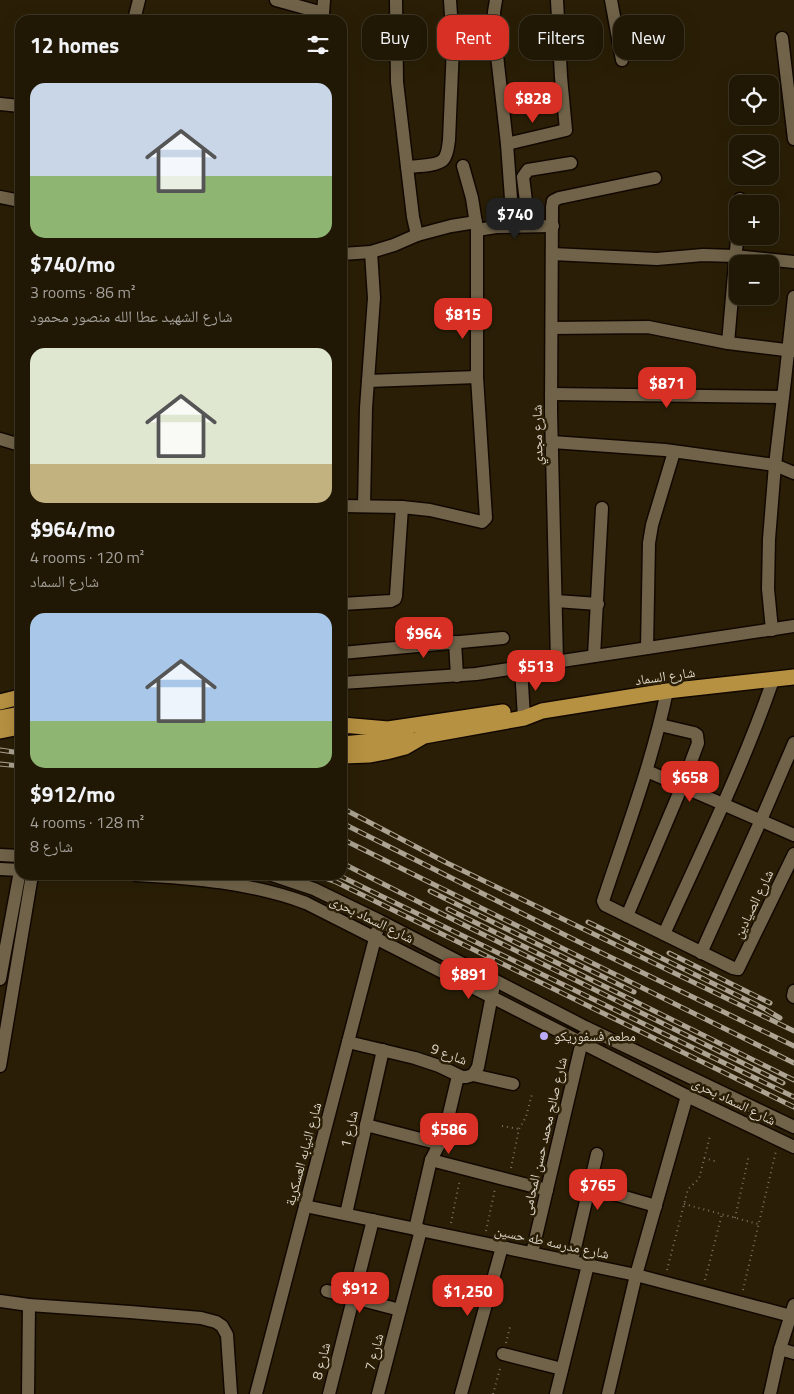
<!DOCTYPE html>
<meta charset="utf-8">
<style>
:root{--surface:#201704;--page:#2d2413;--text:#f1f3f6;--muted:#a29f9a;--line:#3d3626;--accent:#d93025}
body{margin:0;font-family:"Titillium Web","Noto Naskh Arabic",sans-serif;background:var(--page);color:var(--text);height:100vh;display:flex;flex-direction:column;font-size:19px;white-space:nowrap}
*{box-sizing:border-box;margin:0}
p{font-size:16px;color:var(--muted)}
.icon{flex:none;width:28px;height:28px;fill:none;stroke:currentColor;stroke-width:2;stroke-linecap:round;stroke-linejoin:round}
.map{position:relative;flex:1;overflow:hidden}
.sheet{position:absolute;left:15px;top:15px;width:332px;height:865px;display:flex;flex-direction:column;background:var(--surface);border-radius:15px;box-shadow:0 5px 20px #0002,0 0 0 1px var(--line)}
.sheet>*{flex:none}
.banner{position:absolute;left:362px;top:15px;width:356px;height:45px;display:flex;gap:10px}
.tools{position:absolute;left:729px;top:75px;display:grid;gap:10px}
.tools a{display:grid;place-items:center;width:50px;height:50px;border-radius:10px;background:var(--surface);box-shadow:0 5px 20px #0002,0 0 0 1px var(--line);font-size:25px}
.price{position:absolute;translate:-50% -42px;padding:0 11px;border-radius:10px;background:var(--accent);color:#fff;font-size:16px;line-height:32px;filter:drop-shadow(0 1px 2px #0008)}
.price::after{content:'';position:absolute;left:50%;top:30px;width:15px;height:11px;margin-left:-8px;background:inherit;clip-path:polygon(0 0,100% 0,50% 100%)}
.price.selected{background:#222;color:#fff}
ul{padding:0;list-style:none}
li{display:grid;align-content:center;gap:10px;height:265px;padding:0 15px}
li span{display:grid;place-items:center;height:155px;border-radius:15px;color:#555}
li>.icon{margin-inline-start:auto}
span .icon{width:90px;height:90px;fill:#fffc;stroke-width:1}
li b{font-size:21px}
h2{display:flex;justify-content:space-between;align-items:center;height:60px;padding:0 15px;font-size:21px}
.pill{padding:0 18px;border-radius:15px;background:var(--surface);box-shadow:0 5px 20px #0002,0 0 0 1px var(--line);font-size:18px;line-height:45px}
.pill.selected{background:var(--accent);color:#fff}
.map>svg:first-child{display:block}
</style>
<div class="map">
<svg width="794" height="1394" viewBox="0 0 794 1394">
<rect width="100%" height="100%" fill="#2a1f06"/>
<g fill="none" stroke-linecap="round" stroke-linejoin="round">
<g stroke="#120800" stroke-width="15">
<g id="minor">
<path d="M 276,0 L 323,13 L 322,20"/>
<path d="M 496,0 L 494,12 L 494,29 L 507,144 L 513,226"/>
<path d="M 611,0 L 622,60"/>
<path d="M 323,13 L 324,0"/>
<path d="M 134,20 L 139,0"/>
<path d="M 782,38 L 794,139"/>
<path d="M 0,104 L 20,106"/>
<path d="M 507,144 L 566,130 L 561,77 L 557,0"/>
<path d="M 407,167 C 416,166 437,166 443,160 C 448,155 448,146 449,140 L 453,46 L 450,0"/>
<path d="M 0,197 L 20,201"/>
<path d="M 739,204 L 740,199"/>
<path d="M 529,226 L 523,177 L 528,170 L 571,163"/>
<path d="M 477,230 L 496,227 L 553,226"/>
<path d="M 417,235 L 451,226 L 476,222"/>
<path d="M 342,254 L 371,252 L 394,245 L 417,235 L 413,217 L 407,167 L 397,82 L 396,0"/>
<path d="M 552,254 L 657,259 L 703,255 L 735,256 L 794,262"/>
<path d="M 552,328 L 648,327 L 728,343 L 794,351"/>
<path d="M 728,343 L 738,228"/>
<path d="M 368,381 L 477,377"/>
<path d="M 551,394 L 783,397"/>
<path d="M 0,439 L 20,445"/>
<path d="M 552,442 L 665,450 L 775,465 L 794,473"/>
<path d="M 342,506 L 402,507 L 430,510 L 482,522 L 486,518 L 477,377 L 477,230 L 472,198 L 463,166"/>
<path d="M 364,506 L 366,408 L 374,298 L 371,252"/>
<path d="M 556,601 L 598,604"/>
<path d="M 342,604 L 391,601 L 395,599 L 396,596 L 402,507"/>
<path d="M 772,630 L 768,589 L 769,539 L 775,465 L 785,380 L 794,297"/>
<path d="M 455,642 L 457,676"/>
<path d="M 647,648 L 649,543 L 652,525 L 674,452"/>
<path d="M 342,653 L 503,638"/>
<path d="M 594,656 L 602,508"/>
<path d="M 557,661 L 551,411 L 552,207 L 553,201 L 559,198 L 655,178"/>
<path d="M 521,667 L 524,718"/>
<path d="M 342,683 L 476,674 L 794,626"/>
<path d="M 667,691 C 652,763 626,831 603,901 L 605,905 L 733,968 L 738,969 L 794,854"/>
<path d="M 647,771 L 794,835"/>
<path d="M 0,855 L 20,856"/>
<path d="M 0,869 L 20,870"/>
<path d="M 136,875 C 194,878 252,883 306,903 L 687,1096 L 794,1147"/>
<path d="M 272,875 L 314,889 L 380,921 L 585,1027 L 794,1127"/>
<path d="M 627,916 L 682,786 L 698,743 L 697,735 L 694,733 L 660,725"/>
<path d="M 664,934 C 702,850 743,767 773,680"/>
<path d="M 701,953 L 761,820 L 794,743"/>
<path d="M 0,979 L 20,871"/>
<path d="M 794,991 L 793,996 L 794,997"/>
<path d="M 348,1042 L 415,1058 L 439,1066 L 462,1077 L 466,1077 L 473,1075 L 478,1067 L 493,990"/>
<path d="M 0,1066 L 32,875"/>
<path d="M 473,1075 L 513,1084"/>
<path d="M 366,1125 L 440,1144"/>
<path d="M 431,1160 L 547,1190"/>
<path d="M 589,1187 L 656,1206"/>
<path d="M 305,1206 L 636,1275 L 791,1316"/>
<path d="M 346,1214 L 383,1050"/>
<path d="M 415,1229 L 431,1160 L 444,1135 L 458,1076"/>
<path d="M 532,1253 L 583,1037"/>
<path d="M 572,1261 L 597,1154"/>
<path d="M 327,1291 L 400,1310"/>
<path d="M 0,1301 L 29,1305 L 130,1312 L 201,1318 L 216,1322 L 222,1326 L 227,1335 L 231,1394"/>
<path d="M 780,1349 L 794,1353"/>
<path d="M 503,1354 L 562,1369"/>
<path d="M 28,1394 L 29,1305"/>
<path d="M 256,1394 L 377,931"/>
<path d="M 329,1394 L 373,1220"/>
<path d="M 378,1394 L 421,1230"/>
<path d="M 461,1394 L 502,1247"/>
<path d="M 556,1394 L 588,1265"/>
<path d="M 608,1394 L 636,1275 L 687,1096"/>
<path d="M 770,1394 L 780,1349 L 794,1305"/>
</g>
</g>
<g stroke="#120800" stroke-width="18">
<g id="highway">
<path d="M 0,702 L 20,697"/>
<path d="M 0,718 L 20,714"/>
<path d="M 342,725 L 388,729 L 503,712"/>
<path d="M 0,731 L 20,727"/>
<path d="M 342,744 L 408,738"/>
<path d="M 342,756 L 370,755 L 386,752 L 405,747 L 424,736 L 524,718 L 542,711 L 667,691 L 794,677"/>
</g>
</g>
<g stroke="#7b725e" stroke-width="2" stroke-dasharray="1 4" stroke-linecap="butt">
<path d="M 502,1126 L 519,1129"/>
<path d="M 704,1158 L 718,1162"/>
<path d="M 511,1168 L 519,1129 L 526,1117 L 532,1094"/>
<path d="M 684,1204 L 758,1224"/>
<path d="M 735,1218 L 749,1155"/>
<path d="M 451,1223 L 460,1179"/>
<path d="M 486,1231 L 495,1189"/>
<path d="M 667,1270 L 688,1189 L 699,1179 L 710,1136"/>
<path d="M 705,1280 L 722,1214"/>
<path d="M 743,1290 L 776,1151"/>
<path d="M 506,1343 L 510,1327"/>
<path d="M 493,1394 L 501,1365"/>
</g>
<use href="#minor" stroke="#706349" stroke-width="12"/>
<use href="#highway" stroke="#b69142" stroke-width="15"/>
<g stroke="#aca392" stroke-width="5">
<g id="rail">
<path d="M 0,750 L 20,753"/>
<path d="M 0,764 L 20,766"/>
<path d="M 342,808 L 447,863 L 794,1031"/>
<path d="M 342,823 L 575,940 L 794,1046"/>
<path d="M 342,839 L 794,1063"/>
<path d="M 342,863 L 466,926 L 783,1083"/>
<path d="M 316,875 L 336,882 L 794,1107"/>
<path d="M 338,875 L 794,1097"/>
<path d="M 430,891 L 634,992"/>
<path d="M 448,909 L 794,1080"/>
<path d="M 588,922 L 763,1008 L 780,1018"/>
<path d="M 669,953 L 770,1003"/>
</g>
</g>
<use href="#rail" stroke="#2a1f06" stroke-width="3" stroke-dasharray="9" stroke-linecap="butt"/>
</g>
<circle fill="#bbaaf6" stroke="#2a1f06" stroke-width="2" cx="544" cy="1036" r="5"/>
<g text-anchor="middle" stroke-width="5" stroke-linejoin="round" paint-order="stroke">
<g font-size="14" fill="#dcd4c6" stroke="#2a1f06">
<text transform="translate(537 435) rotate(-91)" y="5">شارع مجدي</text>
<text transform="translate(665 676) rotate(-8)" y="5">شارع السماد</text>
<text transform="translate(753 904) rotate(-64)" y="5">شارع الصيادين</text>
<text transform="translate(372 919) rotate(26)" y="5">شارع السماد بحرى</text>
<text transform="translate(449 1054) rotate(20)" y="5">شارع 9</text>
<text transform="translate(734 1101) rotate(26)" y="5">شارع السماد بحرى</text>
<text transform="translate(349 1129) rotate(-77)" y="5">شارع 1</text>
<text transform="translate(544 1136) rotate(-77)" y="5">شارع صالح محمد حسن المحامى</text>
<text transform="translate(303 1154) rotate(-75)" y="5">شارع النيابه العسكرية</text>
<text transform="translate(552 1242) rotate(12)" y="5">شارع مدرسه طه حسين</text>
<text transform="translate(374 1352) rotate(-75)" y="5">شارع 7</text>
<text transform="translate(321 1361) rotate(-76)" y="5">شارع 8</text>
</g>
<g font-size="14" fill="#dcd4c6" stroke="#2a1f06" text-anchor="start">
<text x="554" y="1041">مطعم فسفوريكو</text>
</g>
</g>
</svg>
<div class="tools">
<a><svg class="icon" aria-label="locate" viewBox="0 0 24 24"><circle cx="12" cy="12" r="6"/><path d="M12 2v4M12 18v4M2 12h4M18 12h4"/></svg></a>
<a><svg class="icon" aria-label="layers" viewBox="0 0 24 24"><path d="M12 4l9 5-9 5-9-5zM3 14l9 5 9-5"/></svg></a>
<a>+</a>
<a>−</a>
</div>
<b class="price" style="left:533px;top:124px">$828</b>
<b class="price selected" style="left:515px;top:240px">$740</b>
<b class="price" style="left:463px;top:340px">$815</b>
<b class="price" style="left:667px;top:409px">$871</b>
<b class="price" style="left:424px;top:659px">$964</b>
<b class="price" style="left:536px;top:692px">$513</b>
<b class="price" style="left:690px;top:803px">$658</b>
<b class="price" style="left:469px;top:1000px">$891</b>
<b class="price" style="left:449px;top:1155px">$586</b>
<b class="price" style="left:598px;top:1211px">$765</b>
<b class="price" style="left:360px;top:1314px">$912</b>
<b class="price" style="left:468px;top:1317px">$1,250</b>
<div class="banner">
<a class="pill">Buy</a>
<a class="pill selected">Rent</a>
<a class="pill">Filters</a>
<a class="pill">New</a>
</div>
<section class="sheet">
<h2>12 homes<svg class="icon" aria-label="filters" viewBox="0 0 24 24"><path d="M4 7h16M4 17h16"/><circle cx="9" cy="7" r="2"/><circle cx="15" cy="17" r="2"/></svg></h2>
<ul>
<li><span style="background:linear-gradient(#c9d6e8 60%,#8fb573 0)"><svg class="icon" aria-label="home" viewBox="0 0 24 24"><path d="M3 11l9-7 9 7M6 9v11h12V9"/></svg></span><div><b>$740/mo</b><p>3 rooms · 86 m²</p><p>شارع الشهيد عطا الله منصور محمود</p></div></li>
<li><span style="background:linear-gradient(#dfe7d0 75%,#c2b280 0)"><svg class="icon" aria-label="home" viewBox="0 0 24 24"><path d="M3 11l9-7 9 7M6 9v11h12V9"/></svg></span><div><b>$964/mo</b><p>4 rooms · 120 m²</p><p>شارع السماد</p></div></li>
<li><span style="background:linear-gradient(#a9c7e8 70%,#8fb573 0)"><svg class="icon" aria-label="home" viewBox="0 0 24 24"><path d="M3 11l9-7 9 7M6 9v11h12V9"/></svg></span><div><b>$912/mo</b><p>4 rooms · 128 m²</p><p>شارع 8</p></div></li>
</ul>
</section>
</div>
